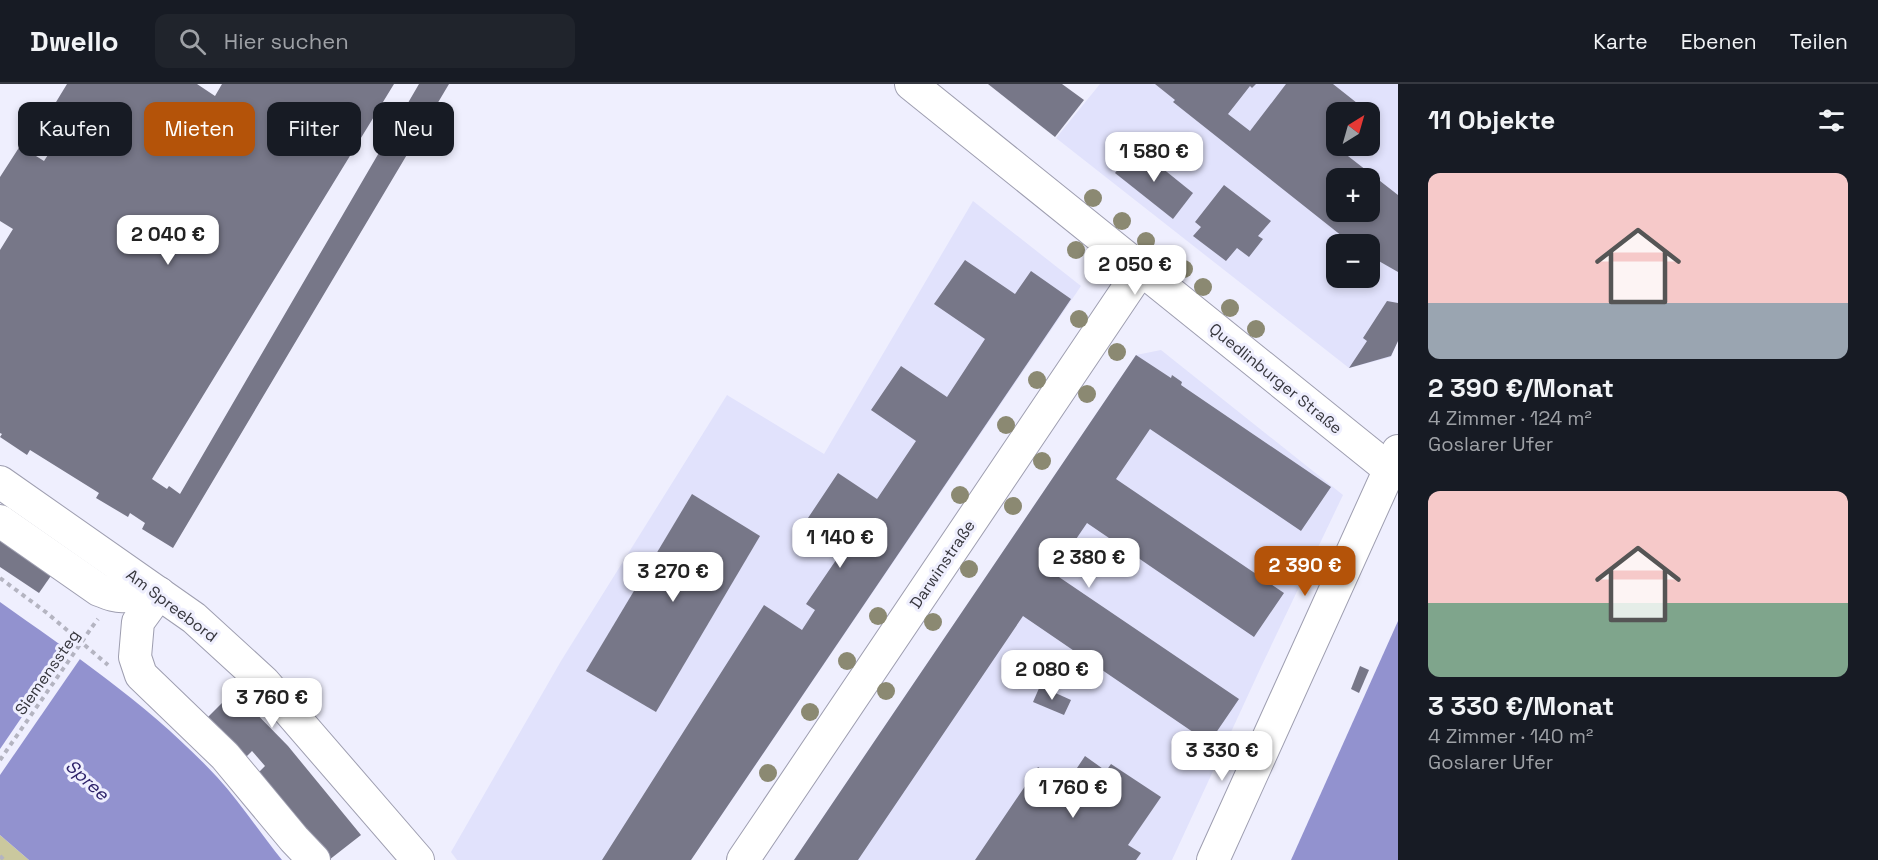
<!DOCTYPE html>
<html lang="de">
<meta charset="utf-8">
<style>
:root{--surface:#171b24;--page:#20242c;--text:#f1f3f6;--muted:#9ea1a6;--line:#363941;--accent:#b45309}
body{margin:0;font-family:"Space Grotesk",sans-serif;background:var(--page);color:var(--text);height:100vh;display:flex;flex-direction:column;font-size:22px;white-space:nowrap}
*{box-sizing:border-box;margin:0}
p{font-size:20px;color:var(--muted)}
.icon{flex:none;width:33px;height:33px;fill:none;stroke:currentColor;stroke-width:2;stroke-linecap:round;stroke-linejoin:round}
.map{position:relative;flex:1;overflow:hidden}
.sheet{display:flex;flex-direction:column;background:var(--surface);width:480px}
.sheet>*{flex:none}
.top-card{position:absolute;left:18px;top:18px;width:570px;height:54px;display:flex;gap:12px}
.needle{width:39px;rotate:37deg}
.fabs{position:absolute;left:1326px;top:18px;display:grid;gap:12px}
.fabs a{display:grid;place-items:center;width:54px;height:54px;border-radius:12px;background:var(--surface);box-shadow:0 3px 9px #0003;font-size:30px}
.price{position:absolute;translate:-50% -51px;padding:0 14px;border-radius:12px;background:#fff;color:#222;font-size:20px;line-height:39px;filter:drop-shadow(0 2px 3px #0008)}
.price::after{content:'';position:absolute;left:50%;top:36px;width:18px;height:14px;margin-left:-9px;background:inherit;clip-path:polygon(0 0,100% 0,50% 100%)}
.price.selected{background:var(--accent);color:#fff}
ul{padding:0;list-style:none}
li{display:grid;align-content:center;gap:12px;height:318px;padding:0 30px}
li span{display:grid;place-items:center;height:186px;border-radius:12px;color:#555}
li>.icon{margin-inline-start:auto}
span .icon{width:108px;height:108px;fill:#fffc;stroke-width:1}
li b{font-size:26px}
h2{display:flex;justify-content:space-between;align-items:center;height:72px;padding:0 30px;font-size:26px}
.chip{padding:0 21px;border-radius:12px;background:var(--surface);box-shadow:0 3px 9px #0003;font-size:21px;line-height:54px}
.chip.selected{background:var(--accent);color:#fff}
header{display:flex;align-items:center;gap:36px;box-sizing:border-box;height:84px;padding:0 30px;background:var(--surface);border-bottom:2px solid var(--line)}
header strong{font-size:28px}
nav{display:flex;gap:33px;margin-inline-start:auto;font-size:21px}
.search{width:420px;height:54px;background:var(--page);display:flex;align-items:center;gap:15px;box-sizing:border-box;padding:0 21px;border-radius:12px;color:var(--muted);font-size:22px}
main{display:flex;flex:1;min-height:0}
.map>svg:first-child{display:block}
</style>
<header>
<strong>Dwello</strong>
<div class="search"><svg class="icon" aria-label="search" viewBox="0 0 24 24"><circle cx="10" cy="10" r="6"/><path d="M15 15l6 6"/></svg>Hier suchen</div>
<nav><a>Karte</a><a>Ebenen</a><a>Teilen</a></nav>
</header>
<main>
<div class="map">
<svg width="1398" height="776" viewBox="0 0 1398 776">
<rect width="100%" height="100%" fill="#efeffe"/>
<g fill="#e1e2fc" fill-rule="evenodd">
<path d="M 1100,0 L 1398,0 L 1398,257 L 1391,273 L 1349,284 L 1056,54 ZM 1336,28 L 1370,28 L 1370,62 L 1336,62 ZM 1336,94 L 1370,94 L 1370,128 L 1336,128 ZM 1336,160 L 1370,160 L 1370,194 L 1336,194 Z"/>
<path d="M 973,117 L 1081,202 L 691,776 L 457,776 L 451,768 L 561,577 L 727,311 L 824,370 Z"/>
<path d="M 1161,266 L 1343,411 L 1261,583 L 1172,776 L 794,776 L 1136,271 Z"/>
</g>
<path fill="#cac89e" d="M 0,751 L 29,776 L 0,776 Z"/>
<g fill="#9292cf">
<path d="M 0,518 C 76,572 153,624 217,693 C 240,718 260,749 282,776 L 29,776 L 0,751 Z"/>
<path d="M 1398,537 L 1398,776 L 1291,776 Z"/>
</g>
<path fill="#efeffe" d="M 69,564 L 82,572 L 0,691 L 0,665 Z"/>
<g fill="#778" fill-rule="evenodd">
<path d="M 67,0 L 197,0 L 215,12 L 222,0 L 394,0 L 152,395 L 167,405 L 169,402 L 180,410 L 419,0 L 449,0 L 173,464 L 142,445 L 145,439 L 130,429 L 128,433 L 96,414 L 99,409 L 30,366 L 27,371 L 0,353 L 2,350 L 0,349 L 0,166 L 13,145 L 0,137 L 0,93 L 20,62 L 44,77 L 57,57 L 34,42 L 48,19 L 53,23 Z"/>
<path d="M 988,0 L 1062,0 L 1084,16 L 1055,53 Z"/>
<path d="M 1155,0 L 1256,0 L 1252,4 L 1250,2 L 1228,30 L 1250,47 L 1286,0 L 1333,0 L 1357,19 L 1350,28 L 1336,28 L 1336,49 L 1330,58 L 1398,111 L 1398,188 L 1370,172 L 1370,160 L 1352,160 L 1173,18 L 1175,16 ZM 1336,94 L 1370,94 L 1370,128 L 1336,128 Z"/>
<path d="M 1136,63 L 1193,109 L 1173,135 L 1115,89 Z"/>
<path d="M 1224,101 L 1271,137 L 1258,152 L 1263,155 L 1249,173 L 1237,164 L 1226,177 L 1193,152 L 1201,143 L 1195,138 Z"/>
<path d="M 965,176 L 1015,210 L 1031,187 L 1071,215 L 691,776 L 602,776 L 764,521 L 802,546 L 815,526 L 806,520 L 847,460 L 808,434 L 838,389 L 877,415 L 916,357 L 871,326 L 901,282 L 947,313 L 985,255 L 934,220 Z"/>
<path d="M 1387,217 L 1398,219 L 1398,257 L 1391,272 L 1349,284 L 1367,257 L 1363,254 Z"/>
<path d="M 1136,271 L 1171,294 L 1172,291 L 1182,298 L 1181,301 L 1331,403 L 1301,447 L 1150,345 L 1116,395 L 1284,509 L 1254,553 L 1087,439 L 1053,489 L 1239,615 L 1209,659 L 1023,532 L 858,776 L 794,776 Z"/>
<path d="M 692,410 L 760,452 L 656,628 L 586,587 Z"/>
<path d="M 0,448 L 55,486 L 39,509 L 0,483 Z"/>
<path d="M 1360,582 L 1369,586 L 1359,609 L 1351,605 Z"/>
<path d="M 1040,602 L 1071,616 L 1064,631 L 1033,618 Z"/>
<path d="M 234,607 L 288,662 L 361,751 L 329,776 L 255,692 L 265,682 L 252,667 L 243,676 L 204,637 Z"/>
<path d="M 1186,655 L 1199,665 L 1192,675 L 1179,665 Z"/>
<path d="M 1085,672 L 1106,687 L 1111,680 L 1161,713 L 1128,761 L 1141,769 L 1136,776 L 975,776 L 1038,683 L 1087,716 L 1095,705 L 1073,690 Z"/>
</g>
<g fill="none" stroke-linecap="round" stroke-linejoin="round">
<g stroke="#9e9eb0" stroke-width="34">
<g id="minor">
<path d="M 911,0 L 1389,385"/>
<path d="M 0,398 L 194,534 L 264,598 L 418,776"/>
<path d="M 0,437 L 99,506 C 122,515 127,515 146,501"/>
<path d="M 159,509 L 138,538 L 135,573 L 141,591 L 225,672 L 294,755 L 314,776"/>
<path d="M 743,776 L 1141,185"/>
<path d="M 1213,776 L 1398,367"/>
</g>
</g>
<g stroke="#b4b4c1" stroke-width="4" stroke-dasharray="4.5 4.5" stroke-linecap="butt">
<path d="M 0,494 L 47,529 L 108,581"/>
<path d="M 92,543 L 98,535"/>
<path d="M 0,772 L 4,776"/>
</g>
<use href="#minor" stroke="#fff" stroke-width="32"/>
<path stroke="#b4b4c1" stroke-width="4" stroke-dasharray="4.5 4.5" stroke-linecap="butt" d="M 0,676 L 92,543"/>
</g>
<g fill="#8b8972">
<circle cx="1093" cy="114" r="9"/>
<circle cx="1122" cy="137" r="9"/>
<circle cx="1146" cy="157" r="9"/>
<circle cx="1076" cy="166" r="9"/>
<circle cx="1184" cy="185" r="9"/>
<circle cx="1203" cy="203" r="9"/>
<circle cx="1230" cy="224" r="9"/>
<circle cx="1079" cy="235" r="9"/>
<circle cx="1256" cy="245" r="9"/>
<circle cx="1117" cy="268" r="9"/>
<circle cx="1037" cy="296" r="9"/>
<circle cx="1087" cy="310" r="9"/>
<circle cx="1006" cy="341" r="9"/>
<circle cx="1042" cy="377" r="9"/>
<circle cx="960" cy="411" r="9"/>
<circle cx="1013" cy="422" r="9"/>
<circle cx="969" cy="485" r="9"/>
<circle cx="878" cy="532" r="9"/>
<circle cx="933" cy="538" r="9"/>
<circle cx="847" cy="577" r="9"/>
<circle cx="886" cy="607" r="9"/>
<circle cx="810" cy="628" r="9"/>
<circle cx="768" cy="689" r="9"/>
</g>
<g text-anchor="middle" stroke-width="6" stroke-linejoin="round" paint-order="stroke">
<g font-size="16" fill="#36363d" stroke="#efeffe">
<text transform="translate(1276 294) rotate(39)" y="6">Quedlinburger Straße</text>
<text transform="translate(942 480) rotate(-56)" y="6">Darwinstraße</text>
<text transform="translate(172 521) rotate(37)" y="6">Am Spreebord</text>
<text transform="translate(47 588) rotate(-55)" y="6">Siemenssteg</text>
</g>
<g font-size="18" font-style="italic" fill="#2d226a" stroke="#efeffe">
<text transform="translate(87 696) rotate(42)" y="6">Spree</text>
</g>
</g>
</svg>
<div class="fabs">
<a><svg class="needle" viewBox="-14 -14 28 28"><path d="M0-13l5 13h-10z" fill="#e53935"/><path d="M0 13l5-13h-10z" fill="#9ea1a6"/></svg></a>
<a>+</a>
<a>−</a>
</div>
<b class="price" style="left:1154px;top:99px">1 580 €</b>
<b class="price" style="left:168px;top:182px">2 040 €</b>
<b class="price" style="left:1135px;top:212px">2 050 €</b>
<b class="price" style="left:840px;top:485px">1 140 €</b>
<b class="price" style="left:1089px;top:505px">2 380 €</b>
<b class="price selected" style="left:1305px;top:513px">2 390 €</b>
<b class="price" style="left:673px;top:519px">3 270 €</b>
<b class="price" style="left:1052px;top:617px">2 080 €</b>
<b class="price" style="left:272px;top:645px">3 760 €</b>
<b class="price" style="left:1222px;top:698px">3 330 €</b>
<b class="price" style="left:1073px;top:735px">1 760 €</b>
<div class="top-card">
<a class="chip">Kaufen</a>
<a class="chip selected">Mieten</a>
<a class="chip">Filter</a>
<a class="chip">Neu</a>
</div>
</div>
<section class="sheet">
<h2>11 Objekte<svg class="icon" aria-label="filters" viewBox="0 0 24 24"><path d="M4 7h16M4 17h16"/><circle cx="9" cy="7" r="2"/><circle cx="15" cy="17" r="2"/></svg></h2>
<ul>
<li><span style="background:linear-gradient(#f6c9c9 70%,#9aa5b1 0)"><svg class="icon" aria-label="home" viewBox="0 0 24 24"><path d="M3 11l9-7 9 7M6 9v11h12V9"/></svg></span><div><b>2 390 €/Monat</b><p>4 Zimmer · 124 m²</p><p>Goslarer Ufer</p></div></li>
<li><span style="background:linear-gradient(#f6c9c9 60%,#7fa58c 0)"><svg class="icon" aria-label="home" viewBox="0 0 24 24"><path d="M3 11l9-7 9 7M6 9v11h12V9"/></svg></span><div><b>3 330 €/Monat</b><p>4 Zimmer · 140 m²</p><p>Goslarer Ufer</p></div></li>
</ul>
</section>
</main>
